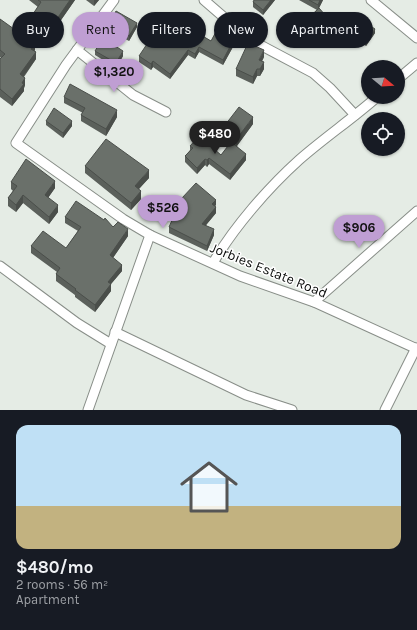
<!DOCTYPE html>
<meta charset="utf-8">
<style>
:root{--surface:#171b24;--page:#20242c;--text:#f1f3f6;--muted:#9ea1a6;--line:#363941;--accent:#bf9ed3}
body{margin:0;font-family:Karla,sans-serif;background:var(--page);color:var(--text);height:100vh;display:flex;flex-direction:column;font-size:15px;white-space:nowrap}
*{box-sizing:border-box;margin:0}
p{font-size:13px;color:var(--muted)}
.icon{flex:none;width:22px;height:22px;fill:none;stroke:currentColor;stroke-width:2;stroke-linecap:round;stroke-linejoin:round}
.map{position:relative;height:410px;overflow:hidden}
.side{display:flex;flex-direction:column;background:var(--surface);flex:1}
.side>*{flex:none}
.hud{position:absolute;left:12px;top:12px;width:393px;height:36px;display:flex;gap:8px}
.needle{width:26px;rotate:108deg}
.fabs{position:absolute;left:361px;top:60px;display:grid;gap:8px}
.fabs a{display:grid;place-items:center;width:44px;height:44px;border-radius:50%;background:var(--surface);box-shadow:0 1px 3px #0004;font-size:20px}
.price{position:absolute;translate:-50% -34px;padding:0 9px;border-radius:14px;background:var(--accent);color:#111;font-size:13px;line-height:26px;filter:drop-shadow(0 1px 2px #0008)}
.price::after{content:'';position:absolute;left:50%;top:24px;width:12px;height:9px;margin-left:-6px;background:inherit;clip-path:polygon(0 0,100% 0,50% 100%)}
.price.active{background:#222;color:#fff}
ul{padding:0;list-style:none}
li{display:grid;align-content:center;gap:8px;height:212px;padding:0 16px}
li+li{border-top:1px solid var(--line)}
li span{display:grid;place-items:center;height:124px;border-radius:12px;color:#555}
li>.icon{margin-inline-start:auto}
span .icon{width:72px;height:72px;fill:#fffc;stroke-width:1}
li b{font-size:17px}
.tag{padding:0 14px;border-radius:18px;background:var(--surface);box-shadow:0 1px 3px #0004;font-size:14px;line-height:36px}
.tag.active{background:var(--accent);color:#111}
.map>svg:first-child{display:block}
</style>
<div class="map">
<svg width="417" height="410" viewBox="0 0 417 410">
<rect width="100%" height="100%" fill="#e5ece5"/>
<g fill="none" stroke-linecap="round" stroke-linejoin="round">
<g stroke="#888e88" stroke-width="11">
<g id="street">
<path d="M 114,0 L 66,65 L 16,143 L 123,219 L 150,235 L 240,276 L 314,302 L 417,349"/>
<path d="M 204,0 L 249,39 L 313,73 L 330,88 L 355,115"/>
<path d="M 371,0 L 417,38"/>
<path d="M 77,50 L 133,95 L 166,112"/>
<path d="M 398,79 L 417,63"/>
<path d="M 213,263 C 234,227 268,188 299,160 C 324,138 352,119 377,97"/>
<path d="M 0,266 L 77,323 L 111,344"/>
<path d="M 314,302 L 417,211"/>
<path d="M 115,332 L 246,395 L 292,410"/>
<path d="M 88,410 L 150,235"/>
<path d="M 385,410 L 416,348"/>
</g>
</g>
<use href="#street" stroke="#fff" stroke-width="9"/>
</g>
<g fill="#5b605b">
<path d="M 29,0 L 75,0 L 52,33 L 33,21 L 33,14 L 38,7 Z"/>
<path d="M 86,0 L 99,0 L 94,6 Z"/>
<path d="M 275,0 L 263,15 L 253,7 L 253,2 Z"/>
<path d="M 299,0 L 323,0 L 319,8 L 334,30 L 324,39 L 318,32 L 308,40 L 300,31 L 300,26 L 317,10 Z"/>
<path d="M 358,16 L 375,33 L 366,46 L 353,37 L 344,46 L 337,39 L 337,35 Z"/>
<path d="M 0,19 L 35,51 L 36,59 L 24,77 L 25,85 L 24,88 L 24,91 L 12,106 L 0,97 L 0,60 L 1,58 L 0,57 Z"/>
<path d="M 109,25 L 137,27 L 129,41 L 109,30 Z"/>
<path d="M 197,31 L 197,33 L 211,41 L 234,45 L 223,65 L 199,52 L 195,59 L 188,55 L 170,79 L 153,67 L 151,70 L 139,62 L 139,56 L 169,46 Z"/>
<path d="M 95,51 L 123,56 L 116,68 L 95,55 Z"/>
<path d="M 264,57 L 262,61 L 264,69 L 260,76 L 257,76 L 253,84 L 236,76 L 236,69 Z"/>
<path d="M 64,97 L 117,117 L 106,136 L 81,121 L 81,115 L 83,113 L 64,103 Z"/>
<path d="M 46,121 L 72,126 L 63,138 L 46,125 Z"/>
<path d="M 253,124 L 237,146 L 246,160 L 230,180 L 209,164 L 207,167 L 205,165 L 197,174 L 185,162 L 185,156 L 190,150 L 190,146 L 221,155 L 231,143 L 222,136 L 222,129 Z"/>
<path d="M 85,166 L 149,178 L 139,189 L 141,199 L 131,210 L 85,173 Z"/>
<path d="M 11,182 L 55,188 L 48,198 L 58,212 L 49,224 L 23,203 L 16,212 L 8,206 L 8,198 L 13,191 L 11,189 Z"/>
<path d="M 216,205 L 215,206 L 216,213 L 206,225 L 214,235 L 207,251 L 169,233 L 169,227 Z"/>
<path d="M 65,217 L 113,227 L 128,236 L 113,258 L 122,271 L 111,284 L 111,291 L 95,312 L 75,297 L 75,295 L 56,281 L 56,274 L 57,272 L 31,253 L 31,246 L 66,248 L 78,231 L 65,223 Z"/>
</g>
<g fill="#4a4e4a">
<path d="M 70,0 L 75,0 L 52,33 L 52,26 Z"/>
<path d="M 94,0 L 99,0 L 94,6 Z"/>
<path d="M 271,0 L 275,0 L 263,15 L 263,10 Z"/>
<path d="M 320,0 L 323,0 L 318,10 L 318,5 Z"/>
<path d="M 137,23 L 137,27 L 129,41 L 129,36 Z"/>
<path d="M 334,25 L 334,30 L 324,39 L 324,34 Z"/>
<path d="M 197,26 L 197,31 L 194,37 L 194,31 Z"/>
<path d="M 318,27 L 318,32 L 308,40 L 308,35 Z"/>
<path d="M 375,29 L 375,33 L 366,46 L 366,42 Z"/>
<path d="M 353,32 L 353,37 L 344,46 L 344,42 Z"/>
<path d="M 234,39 L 234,45 L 223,65 L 223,60 Z"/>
<path d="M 35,44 L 35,51 L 31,49 Z"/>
<path d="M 199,47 L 199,52 L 195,59 L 195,54 Z"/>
<path d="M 188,50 L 188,55 L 170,79 L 170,74 Z"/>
<path d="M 264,50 L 264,57 L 259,67 L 259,60 Z"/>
<path d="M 123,51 L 123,56 L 116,68 L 116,63 Z"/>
<path d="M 36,52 L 36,59 L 20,81 L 20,74 Z"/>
<path d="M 153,61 L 153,67 L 151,70 L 151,64 Z"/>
<path d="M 264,62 L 264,69 L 260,76 L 260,69 Z"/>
<path d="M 257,69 L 257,76 L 253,84 L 253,77 Z"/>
<path d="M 25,78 L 25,85 L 24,88 L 24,91 L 12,106 L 12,99 Z"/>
<path d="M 117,110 L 117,117 L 106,136 L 106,129 Z"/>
<path d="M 253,117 L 253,124 L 236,147 L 236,140 Z"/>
<path d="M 72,121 L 72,126 L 63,138 L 63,133 Z"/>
<path d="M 246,154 L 246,160 L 230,180 L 230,174 Z"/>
<path d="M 209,158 L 209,164 L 207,167 L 207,160 Z"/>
<path d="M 205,159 L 205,165 L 197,174 L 197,168 Z"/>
<path d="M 149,170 L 149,178 L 135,193 L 135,186 Z"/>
<path d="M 55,181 L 55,188 L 45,202 L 45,195 Z"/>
<path d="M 141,191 L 141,199 L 131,210 L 131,203 Z"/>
<path d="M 23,195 L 23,203 L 16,212 L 16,205 Z"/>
<path d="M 216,200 L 216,205 L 212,210 L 212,204 Z"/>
<path d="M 58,205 L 58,212 L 49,224 L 49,217 Z"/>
<path d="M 216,207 L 216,213 L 202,230 L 202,224 Z"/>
<path d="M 128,229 L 128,236 L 110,262 L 110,255 Z"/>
<path d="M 214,229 L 214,235 L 207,251 L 207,246 Z"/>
<path d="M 122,265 L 122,271 L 111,284 L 111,291 L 95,312 L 95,305 L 108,282 Z"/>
</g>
<g fill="#6a706a" stroke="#4a4e4a">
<path d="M 38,0 L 70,0 L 52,26 L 33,14 L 41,2 Z"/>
<path d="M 254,0 L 271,0 L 263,10 L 253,2 Z"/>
<path d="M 309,0 L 320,0 L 318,5 Z"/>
<path d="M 319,8 L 334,25 L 324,34 L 318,27 L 308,35 L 300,26 Z"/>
<path d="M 116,11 L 137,23 L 129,36 L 109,25 Z"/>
<path d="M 358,16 L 368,26 L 369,25 L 375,29 L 366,42 L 353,32 L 344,42 L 337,35 Z"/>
<path d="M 0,19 L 35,44 L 31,49 L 36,52 L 20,74 L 25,78 L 22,83 L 24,84 L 12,99 L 0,89 L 0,59 L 5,54 L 0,50 Z"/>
<path d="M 185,19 L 197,26 L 194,31 L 211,41 L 217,30 L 234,39 L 223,60 L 199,47 L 195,54 L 188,50 L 170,74 L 153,61 L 151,64 L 139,56 L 153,35 L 169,46 Z"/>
<path d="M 103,38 L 123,51 L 116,63 L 95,51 Z"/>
<path d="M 248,43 L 264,50 L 259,60 L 264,62 L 260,69 L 257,69 L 253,77 L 236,69 Z"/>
<path d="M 70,84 L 117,110 L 106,129 L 81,115 L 85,108 L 64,97 Z"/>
<path d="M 239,107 L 253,117 L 236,140 L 222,129 Z"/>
<path d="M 54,108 L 72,121 L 63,133 L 46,121 Z"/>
<path d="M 199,136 L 221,155 L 231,142 L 246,154 L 230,174 L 209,158 L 207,160 L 205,159 L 197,168 L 185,156 L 193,148 L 190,146 Z"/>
<path d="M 106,139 L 149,170 L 135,186 L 141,191 L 131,203 L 85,166 Z"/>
<path d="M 26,159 L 55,181 L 45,195 L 58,205 L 49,217 L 23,195 L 16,205 L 8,198 L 17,186 L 11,182 Z"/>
<path d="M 196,183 L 216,200 L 212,204 L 216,207 L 202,224 L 214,229 L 207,246 L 169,227 L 182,198 Z"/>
<path d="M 76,201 L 104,220 L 105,218 L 113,227 L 118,222 L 128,229 L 110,255 L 122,265 L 108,282 L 111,284 L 95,305 L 75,290 L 76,289 L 56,274 L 60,268 L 31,246 L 43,231 L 66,248 L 81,227 L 65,217 Z"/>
</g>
<g text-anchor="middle" stroke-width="3" stroke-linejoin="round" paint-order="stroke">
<g font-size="14" fill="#0a0c0a" stroke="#fff">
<text transform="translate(269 270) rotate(22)" y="5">Jorbies Estate Road</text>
</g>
</g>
</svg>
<div class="fabs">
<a><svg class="needle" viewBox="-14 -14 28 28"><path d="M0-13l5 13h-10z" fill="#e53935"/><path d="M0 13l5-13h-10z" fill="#9ea1a6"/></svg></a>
<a><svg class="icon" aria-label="locate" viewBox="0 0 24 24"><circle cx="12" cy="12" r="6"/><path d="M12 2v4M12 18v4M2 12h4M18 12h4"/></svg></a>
</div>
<b class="price" style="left:114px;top:93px">$1,320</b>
<b class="price active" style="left:215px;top:155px">$480</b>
<b class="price" style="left:163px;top:229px">$526</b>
<b class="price" style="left:359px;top:249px">$906</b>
<div class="hud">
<a class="tag">Buy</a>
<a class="tag active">Rent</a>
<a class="tag">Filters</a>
<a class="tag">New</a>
<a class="tag">Apartment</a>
</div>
</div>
<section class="side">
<ul>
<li><span style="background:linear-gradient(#bfe0f5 65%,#c2b280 0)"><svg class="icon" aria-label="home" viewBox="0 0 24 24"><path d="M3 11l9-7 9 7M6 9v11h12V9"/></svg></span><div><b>$480/mo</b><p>2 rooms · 56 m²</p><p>Apartment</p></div></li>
</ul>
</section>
